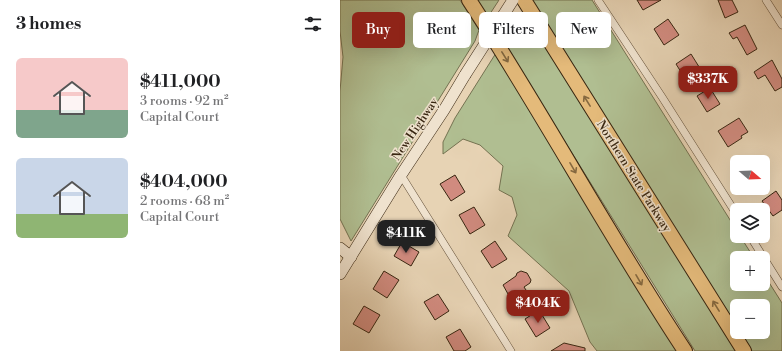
<!DOCTYPE html>
<meta charset="utf-8">
<style>
:root{--surface:#fff;--page:#f2f2f2;--text:#202124;--muted:#757577;--accent:#8f2418}
body{margin:0;font-family:"Libre Bodoni",serif;background:var(--page);color:var(--text);height:100vh;display:flex;flex-direction:column;font-size:15px;white-space:nowrap}
*{box-sizing:border-box;margin:0}
p{font-size:13px;color:var(--muted)}
.icon{flex:none;width:22px;height:22px;fill:none;stroke:currentColor;stroke-width:2;stroke-linecap:round;stroke-linejoin:round}
.map{position:relative;flex:1;overflow:hidden}
.side{display:flex;flex-direction:column;background:var(--surface);width:340px}
.side>*{flex:none}
.top-card{position:absolute;left:12px;top:12px;width:370px;height:36px;display:flex;gap:8px}
.needle{width:26px;rotate:109deg}
.controls{position:absolute;left:390px;top:155px;display:grid;gap:8px}
.controls a{display:grid;place-items:center;width:40px;height:40px;border-radius:6px;background:var(--surface);box-shadow:0 4px 16px #0002;font-size:20px}
.price{position:absolute;translate:-50% -34px;padding:0 9px;border-radius:8px;background:var(--accent);color:#fff;font-size:13px;line-height:26px;filter:drop-shadow(0 1px 2px #0008)}
.price::after{content:'';position:absolute;left:50%;top:24px;width:12px;height:9px;margin-left:-6px;background:inherit;clip-path:polygon(0 0,100% 0,50% 100%)}
.price.current{background:#222;color:#fff}
ul{padding:0;list-style:none}
li{display:flex;align-items:center;gap:12px;height:100px;padding:0 16px}
li span{display:grid;place-items:center;flex:none;width:112px;height:80px;border-radius:6px;color:#555}
li>.icon{margin-inline-start:auto}
span .icon{width:48px;height:48px;fill:#fffc;stroke-width:1}
li b{font-size:17px}
h2{display:flex;justify-content:space-between;align-items:center;height:48px;padding:0 16px;font-size:17px}
.chip{padding:0 14px;border-radius:6px;background:var(--surface);box-shadow:0 4px 16px #0002;font-size:14px;line-height:36px}
.chip.current{background:var(--accent);color:#fff}
main{display:flex;flex:1;min-height:0}
.map>svg:first-child{display:block}
</style>
<main>
<section class="side">
<h2>3 homes<svg class="icon" aria-label="filters" viewBox="0 0 24 24"><path d="M4 7h16M4 17h16"/><circle cx="9" cy="7" r="2"/><circle cx="15" cy="17" r="2"/></svg></h2>
<ul>
<li><span style="background:linear-gradient(#f6c9c9 65%,#7fa58c 0)"><svg class="icon" aria-label="home" viewBox="0 0 24 24"><path d="M3 11l9-7 9 7M6 9v11h12V9"/></svg></span><div><b>$411,000</b><p>3 rooms · 92 m²</p><p>Capital Court</p></div></li>
<li><span style="background:linear-gradient(#c9d6e8 70%,#8fb573 0)"><svg class="icon" aria-label="home" viewBox="0 0 24 24"><path d="M3 11l9-7 9 7M6 9v11h12V9"/></svg></span><div><b>$404,000</b><p>2 rooms · 68 m²</p><p>Capital Court</p></div></li>
</ul>
</section>
<div class="map">
<svg width="442" height="351" viewBox="0 0 442 351">
<rect width="100%" height="100%" fill="#e7d3b4"/>
<filter id="stains"><feTurbulence type="fractalNoise" baseFrequency=".005" numOctaves="4"/><feColorMatrix values="0 0 0 0 .2 0 0 0 0 .09 0 0 0 0 .02 0 0 0 .5 -.17"/></filter>
<radialGradient id="worn" r=".72"><stop offset=".6" stop-color="#630" stop-opacity="0"/><stop offset="1" stop-color="#630" stop-opacity=".3"/></radialGradient>
<g fill="#b0be91" stroke="#747251">
<path d="M 0,0 L 120,0 L 139,30 L 135,41 L 11,241 L 0,219 L 0,91 L 3,57 L 0,31 Z"/>
<path d="M 134,0 L 159,0 L 146,20 Z"/>
<path d="M 191,0 L 252,0 L 397,231 L 397,236 L 400,236 L 414,258 L 397,258 L 397,284 L 423,284 L 423,273 L 442,303 L 442,351 L 412,351 L 400,332 L 423,332 L 423,306 L 397,306 L 397,327 Z"/>
<path d="M 184,10 L 397,351 L 355,351 L 163,42 Z"/>
<path d="M 156,53 L 282,262 L 338,351 L 257,351 L 250,342 L 229,291 L 168,236 L 177,215 L 172,197 L 159,190 L 163,166 L 140,145 L 123,139 L 103,154 L 103,142 L 115,118 Z"/>
</g>
<g fill="#d18b7f" stroke="#382611">
<path d="M 297,0 L 321,0 L 303,10 Z"/>
<path d="M 378,0 L 392,0 L 398,12 L 385,18 Z"/>
<path d="M 328,19 L 339,35 L 324,45 L 314,29 Z"/>
<path d="M 405,25 L 417,49 L 407,55 L 397,37 L 393,39 L 389,33 Z"/>
<path d="M 351,54 L 361,70 L 346,80 L 336,64 Z"/>
<path d="M 432,60 L 442,79 L 442,87 L 435,91 L 425,75 L 418,79 L 414,72 Z"/>
<path d="M 370,88 L 380,104 L 367,112 L 357,96 Z"/>
<path d="M 399,118 L 408,132 L 401,136 L 402,138 L 388,147 L 378,131 Z"/>
<path d="M 115,175 L 125,192 L 111,201 L 100,184 Z"/>
<path d="M 436,191 L 442,200 L 442,210 L 433,216 L 422,201 Z"/>
<path d="M 134,207 L 145,225 L 130,234 L 119,215 Z"/>
<path d="M 155,241 L 167,259 L 152,268 L 141,251 Z"/>
<path d="M 62,242 L 79,252 L 71,266 L 54,256 Z"/>
<path d="M 44,271 L 59,280 L 47,298 L 33,289 Z"/>
<path d="M 181,271 L 187,273 L 191,280 L 190,283 L 184,287 L 188,293 L 173,303 L 163,285 L 176,276 L 177,273 Z"/>
<path d="M 98,294 L 109,311 L 95,320 L 84,302 Z"/>
<path d="M 24,306 L 40,315 L 29,333 L 13,324 Z"/>
<path d="M 199,310 L 210,328 L 196,337 L 185,319 Z"/>
<path d="M 120,329 L 131,347 L 125,351 L 114,351 L 106,337 Z"/>
<path d="M 224,343 L 245,348 L 245,351 L 211,351 Z"/>
</g>
<g fill="none" stroke-linecap="round" stroke-linejoin="round">
<g stroke="#64513a" stroke-width="8">
<g id="street">
<path d="M 258,0 L 322,97 L 397,215"/>
<path d="M 426,0 L 442,25"/>
<path d="M 61,175 L 171,351"/>
<path d="M 410,236 L 442,287"/>
</g>
</g>
<g stroke="#382611" stroke-width="12">
<g id="secondary">
<path d="M 0,248 L 11,257"/>
<path d="M 0,274 L 61,175 L 104,110 L 125,75"/>
</g>
</g>
<g stroke="#382611" stroke-width="16">
<g id="highway">
<path d="M 129,0 C 204,115 269,236 345,351"/>
<path d="M 184,0 L 404,351"/>
</g>
</g>
<use href="#street" stroke="#efe2ce" stroke-width="7"/>
<use href="#secondary" stroke="#efe2ce" stroke-width="11"/>
<use href="#highway" stroke="#e4ba7a" stroke-width="14"/>
<g stroke="#382611" stroke-width="12" stroke-linecap="butt">
<path id="secondary-bridge" d="M 125,75 L 173,0"/>
</g>
<use href="#secondary-bridge" stroke="#efe2ce" stroke-width="11"/>
</g>
<defs><path id="oneway-shaft" d="M-6 0H5M1.5-3L5.5 0L1.5 3" fill="none" stroke-width="1.6" stroke-linecap="round" stroke-linejoin="round"/></defs>
<g stroke="#856940">
<use href="#oneway-shaft" transform="translate(165 57) rotate(58)"/>
<use href="#oneway-shaft" transform="translate(247 101) rotate(-122)"/>
<use href="#oneway-shaft" transform="translate(233 168) rotate(60)"/>
<use href="#oneway-shaft" transform="translate(299 280) rotate(60)"/>
<use href="#oneway-shaft" transform="translate(376 306) rotate(-122)"/>
</g>
<g text-anchor="middle" stroke-width="3" stroke-linejoin="round" paint-order="stroke">
<g font-size="12" fill="#382611" stroke="#efe2ce">
<text transform="translate(75 129) rotate(-56)" y="4">New Highway</text>
<text transform="translate(294 176) rotate(58)" y="4">Northern State Parkway</text>
</g>
</g>
<rect width="100%" height="100%" filter="url(#stains)"/>
<rect width="100%" height="100%" fill="url(#worn)"/>
</svg>
<div class="controls">
<a><svg class="needle" viewBox="-14 -14 28 28"><path d="M0-13l5 13h-10z" fill="#e53935"/><path d="M0 13l5-13h-10z" fill="#757577"/></svg></a>
<a><svg class="icon" aria-label="layers" viewBox="0 0 24 24"><path d="M12 4l9 5-9 5-9-5zM3 14l9 5 9-5"/></svg></a>
<a>+</a>
<a>−</a>
</div>
<b class="price" style="left:368px;top:100px">$337K</b>
<b class="price current" style="left:66px;top:254px">$411K</b>
<b class="price" style="left:198px;top:324px">$404K</b>
<div class="top-card">
<a class="chip current">Buy</a>
<a class="chip">Rent</a>
<a class="chip">Filters</a>
<a class="chip">New</a>
</div>
</div>
</main>
